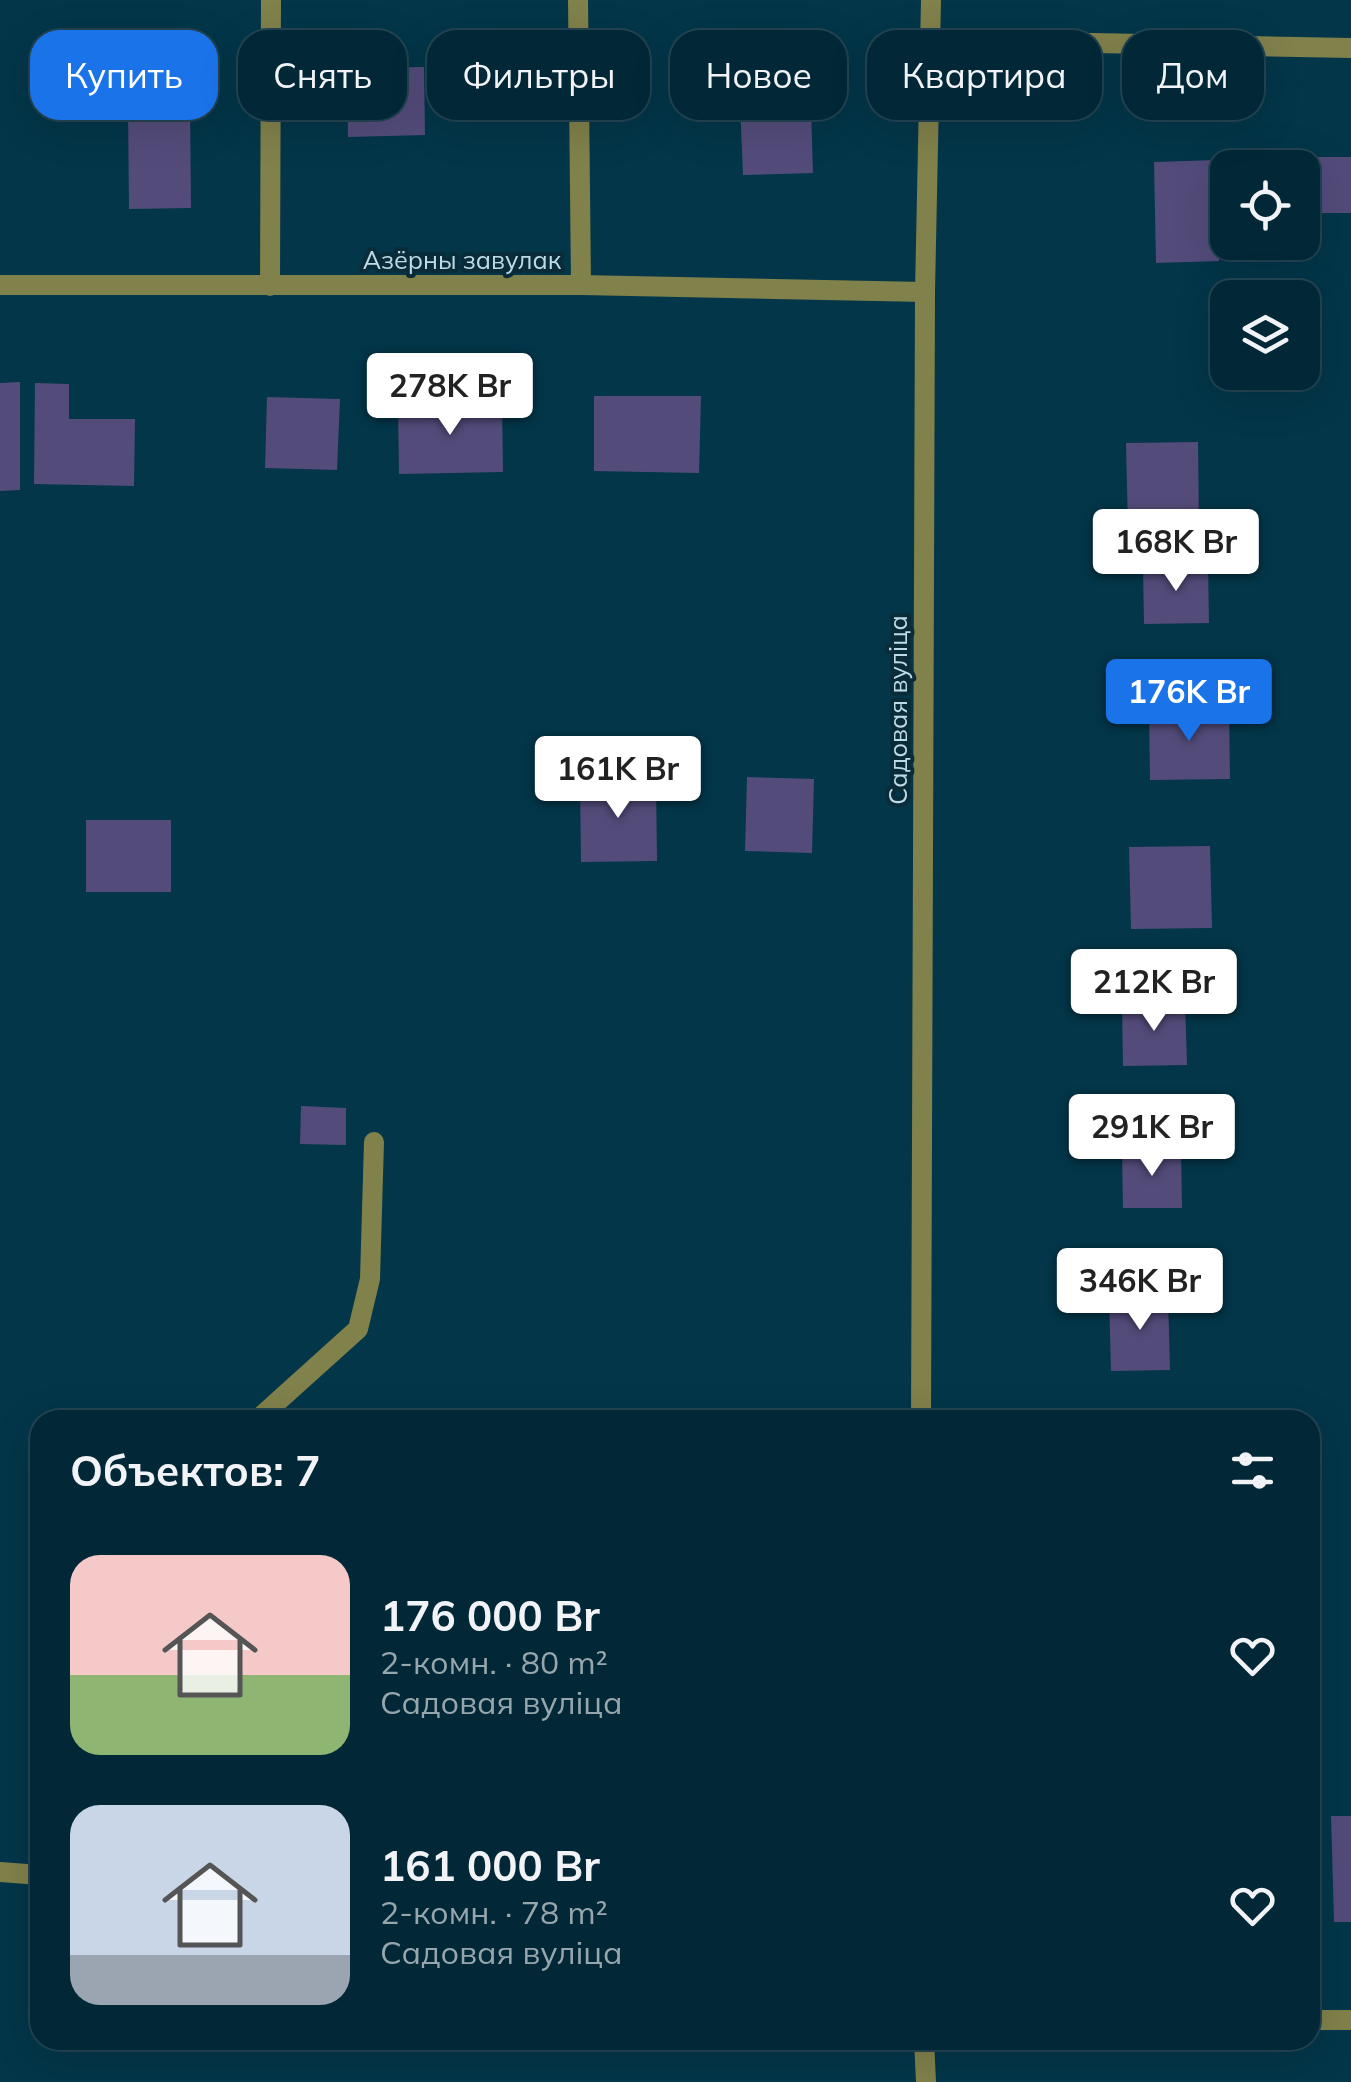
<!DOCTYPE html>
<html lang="ru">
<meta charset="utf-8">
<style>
:root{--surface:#022837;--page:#0c303f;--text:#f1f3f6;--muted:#96a6ad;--line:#234452;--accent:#1a73e8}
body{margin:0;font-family:Mulish,sans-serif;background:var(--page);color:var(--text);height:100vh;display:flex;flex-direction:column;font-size:38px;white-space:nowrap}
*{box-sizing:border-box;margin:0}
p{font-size:32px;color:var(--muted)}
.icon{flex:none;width:55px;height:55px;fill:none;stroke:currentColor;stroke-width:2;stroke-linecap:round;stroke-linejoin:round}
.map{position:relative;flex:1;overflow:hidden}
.sheet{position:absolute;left:30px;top:1410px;width:1290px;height:640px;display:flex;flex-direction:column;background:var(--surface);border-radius:30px;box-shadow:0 10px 40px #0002,0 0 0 2px var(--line)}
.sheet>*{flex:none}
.top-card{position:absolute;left:30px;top:30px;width:1292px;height:90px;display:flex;gap:20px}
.controls{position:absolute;left:1210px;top:150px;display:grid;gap:20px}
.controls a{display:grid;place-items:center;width:110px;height:110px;border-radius:20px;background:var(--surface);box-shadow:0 10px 40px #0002,0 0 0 2px var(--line);font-size:50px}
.price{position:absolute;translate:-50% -85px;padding:0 22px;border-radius:10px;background:#fff;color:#222;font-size:32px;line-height:65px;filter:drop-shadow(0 2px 5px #0008)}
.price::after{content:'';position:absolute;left:50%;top:60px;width:30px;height:22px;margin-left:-15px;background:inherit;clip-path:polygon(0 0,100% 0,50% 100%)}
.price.current{background:var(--accent);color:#fff}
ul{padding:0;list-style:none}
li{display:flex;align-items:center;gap:30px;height:250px;padding:0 40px}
li span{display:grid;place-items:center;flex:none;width:280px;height:200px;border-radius:30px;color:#555}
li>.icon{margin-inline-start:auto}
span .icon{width:120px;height:120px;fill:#fffc;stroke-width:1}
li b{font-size:42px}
h2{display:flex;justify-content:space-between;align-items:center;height:120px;padding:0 40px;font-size:42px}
.pill{padding:0 35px;border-radius:30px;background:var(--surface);box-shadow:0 10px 40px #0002,0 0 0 2px var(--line);font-size:35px;line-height:90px}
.pill.current{background:var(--accent);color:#fff}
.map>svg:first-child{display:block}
</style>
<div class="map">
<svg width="1351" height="2082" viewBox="0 0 1351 2082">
<rect width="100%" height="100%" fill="#033649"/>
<g fill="#534c7b">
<path d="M 424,67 L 425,135 L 348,137 L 347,68 Z"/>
<path d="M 810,76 L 813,173 L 743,175 L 739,79 Z"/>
<path d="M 190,105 L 191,208 L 129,209 L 128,106 Z"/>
<path d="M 1309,157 L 1351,157 L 1351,213 L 1308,213 Z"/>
<path d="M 1218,160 L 1219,261 L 1156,263 L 1154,162 Z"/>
<path d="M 20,382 L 20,490 L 0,491 L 0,383 Z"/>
<path d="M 35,383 L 69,384 L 69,419 L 135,419 L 134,486 L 34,484 Z"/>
<path d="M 594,396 L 701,396 L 699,473 L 594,471 Z"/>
<path d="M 267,397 L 340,399 L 337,470 L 265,468 Z"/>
<path d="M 502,402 L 503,472 L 399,474 L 398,404 Z"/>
<path d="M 1198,442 L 1199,528 L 1128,529 L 1126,443 Z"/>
<path d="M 1208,563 L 1209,623 L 1144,624 L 1143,564 Z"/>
<path d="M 1229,707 L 1230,779 L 1150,780 L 1149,708 Z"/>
<path d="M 747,777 L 814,779 L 812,853 L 745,851 Z"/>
<path d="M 656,780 L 657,861 L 581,862 L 580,781 Z"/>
<rect x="86" y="820" width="85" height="72"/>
<path d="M 1210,846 L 1212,928 L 1131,929 L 1129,847 Z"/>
<path d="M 1185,1001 L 1187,1065 L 1123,1066 L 1122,1003 Z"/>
<path d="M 301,1106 L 346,1108 L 346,1145 L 300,1144 Z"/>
<path d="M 1181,1150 L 1182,1208 L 1123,1208 L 1122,1151 Z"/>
<path d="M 1168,1295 L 1170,1370 L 1111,1371 L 1109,1296 Z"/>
<path d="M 1331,1816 L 1351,1816 L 1351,1922 L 1334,1922 Z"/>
</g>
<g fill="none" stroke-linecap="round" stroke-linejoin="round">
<g stroke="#80814b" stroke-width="20">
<path d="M 578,0 L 581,285"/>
<path d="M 257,1420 L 358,1329 L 370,1279 L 374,1142"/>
</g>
<g stroke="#80814b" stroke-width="20">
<path d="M 931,40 L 1351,48"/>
<path d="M 0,285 L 581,285 L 925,292"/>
<path d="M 270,286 L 271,0"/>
<path d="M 921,1420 L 925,292 L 931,0"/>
<path d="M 0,1872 L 40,1875"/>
<path d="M 1310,2020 L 1351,2020"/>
<path d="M 924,2040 L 926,2082"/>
</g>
</g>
<g text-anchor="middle" stroke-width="8" stroke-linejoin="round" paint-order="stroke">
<g font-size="25" fill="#bddae9" stroke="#0a2b38">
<text x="462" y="269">Азёрны завулак</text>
<text transform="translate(898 710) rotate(-90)" y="9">Садовая вуліца</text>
</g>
</g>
</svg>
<div class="controls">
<a><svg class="icon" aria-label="locate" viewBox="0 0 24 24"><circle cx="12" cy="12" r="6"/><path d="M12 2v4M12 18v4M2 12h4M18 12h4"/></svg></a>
<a><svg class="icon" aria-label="layers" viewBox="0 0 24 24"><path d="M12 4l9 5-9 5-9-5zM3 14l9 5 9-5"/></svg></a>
</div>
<b class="price" style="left:450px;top:438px">278K Br</b>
<b class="price" style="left:1176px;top:594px">168K Br</b>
<b class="price current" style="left:1189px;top:744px">176K Br</b>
<b class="price" style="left:618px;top:821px">161K Br</b>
<b class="price" style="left:1154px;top:1034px">212K Br</b>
<b class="price" style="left:1152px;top:1179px">291K Br</b>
<b class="price" style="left:1140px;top:1333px">346K Br</b>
<div class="top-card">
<a class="pill current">Купить</a>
<a class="pill">Снять</a>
<a class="pill">Фильтры</a>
<a class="pill">Новое</a>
<a class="pill">Квартира</a>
<a class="pill">Дом</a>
</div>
<section class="sheet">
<h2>Объектов: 7<svg class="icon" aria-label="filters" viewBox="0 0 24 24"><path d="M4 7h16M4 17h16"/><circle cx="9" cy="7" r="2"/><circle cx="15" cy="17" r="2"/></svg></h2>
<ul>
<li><span style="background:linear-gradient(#f6c9c9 60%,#8fb573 0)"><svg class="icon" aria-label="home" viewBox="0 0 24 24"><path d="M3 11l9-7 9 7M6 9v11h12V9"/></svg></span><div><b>176 000 Br</b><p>2-комн. · 80 m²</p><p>Садовая вуліца</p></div><svg class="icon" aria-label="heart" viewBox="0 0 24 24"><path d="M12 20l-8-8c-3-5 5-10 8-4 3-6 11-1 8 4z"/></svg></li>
<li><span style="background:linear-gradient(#c9d6e8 75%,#9aa5b1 0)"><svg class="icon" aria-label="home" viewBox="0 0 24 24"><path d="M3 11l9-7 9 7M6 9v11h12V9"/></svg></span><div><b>161 000 Br</b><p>2-комн. · 78 m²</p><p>Садовая вуліца</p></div><svg class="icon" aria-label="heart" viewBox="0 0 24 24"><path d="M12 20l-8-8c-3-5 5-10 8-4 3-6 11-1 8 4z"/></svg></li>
</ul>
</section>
</div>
